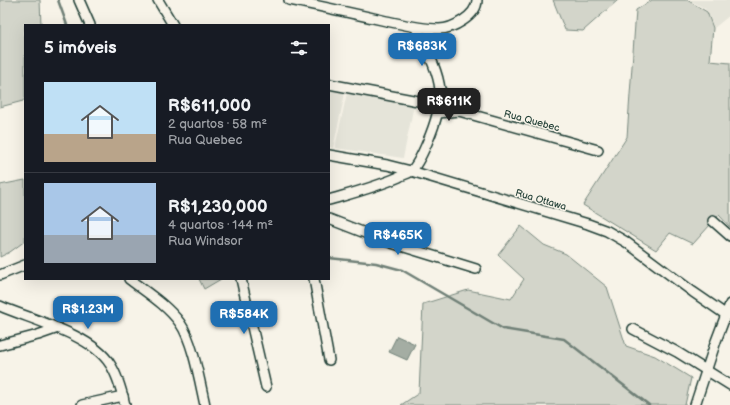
<!DOCTYPE html>
<html lang="pt">
<meta charset="utf-8">
<style>
:root{--surface:#171b24;--page:#242831;--text:#f1f3f6;--muted:#9ea1a6;--line:#363941;--accent:#1f6fb2}
body{margin:0;font-family:"Balsamiq Sans",sans-serif;background:var(--page);color:var(--text);height:100vh;display:flex;flex-direction:column;font-size:15px;white-space:nowrap}
*{box-sizing:border-box;margin:0}
p{font-size:13px;color:var(--muted)}
.icon{flex:none;width:22px;height:22px;fill:none;stroke:currentColor;stroke-width:2;stroke-linecap:round;stroke-linejoin:round}
.map{position:relative;flex:1;overflow:hidden}
.sheet{position:absolute;left:24px;top:24px;width:306px;height:256px;display:flex;flex-direction:column;background:var(--surface);border-radius:0px;box-shadow:0 4px 16px #0002}
.sheet>*{flex:none}
.price{position:absolute;translate:-50% -34px;padding:0 9px;border-radius:8px;background:var(--accent);color:#fff;font-size:13px;line-height:26px;filter:drop-shadow(0 1px 2px #0008)}
.price::after{content:'';position:absolute;left:50%;top:24px;width:12px;height:9px;margin-left:-6px;background:inherit;clip-path:polygon(0 0,100% 0,50% 100%)}
.price.current{background:#222;color:#fff}
ul{padding:0;list-style:none}
li{display:flex;align-items:center;gap:12px;height:100px;padding:0 20px}
li+li{border-top:1px solid var(--line)}
li span{display:grid;place-items:center;flex:none;width:112px;height:80px;border-radius:0px;color:#555}
li>.icon{margin-inline-start:auto}
span .icon{width:48px;height:48px;fill:#fffc;stroke-width:1}
li b{font-size:17px}
h2{display:flex;justify-content:space-between;align-items:center;height:48px;padding:0 20px;font-size:17px}
.map>svg:first-child{display:block}
</style>
<div class="map">
<svg width="730" height="405" viewBox="0 0 730 405">
<rect width="100%" height="100%" fill="#f7f3e8"/>
<filter id="ink" filterUnits="userSpaceOnUse"><feTurbulence type="fractalNoise" baseFrequency=".025" numOctaves="2"/><feDisplacementMap in="SourceGraphic" scale="8" xChannelSelector="R" yChannelSelector="G"/><feConvolveMatrix kernelMatrix="1 2 1 2 8 2 1 2 1" color-interpolation-filters="sRGB"/></filter>
<g filter="url(#ink)">
<g fill="#e5e4d9">
<path d="M 689,0 L 730,0 L 730,15 L 714,28 L 708,12 L 704,8 Z"/>
<path d="M 329,90 L 345,93 L 333,148 L 329,147 Z"/>
<path d="M 347,93 L 414,105 L 403,158 L 335,148 Z"/>
</g>
<g fill="#d3d5ca" stroke="#79897f">
<path d="M 0,0 L 40,0 L 41,25 L 25,25 L 25,98 L 23,101 L 0,107 Z"/>
<path d="M 553,0 L 618,0 L 583,31 L 565,30 Z"/>
<path d="M 652,0 L 687,0 L 707,12 L 713,28 L 710,61 L 730,63 L 730,227 L 719,215 L 693,244 L 670,233 L 656,250 L 583,205 L 627,137 L 636,10 Z"/>
<path d="M 25,180 L 25,241 L 10,252 L 0,257 L 0,185 Z"/>
<path d="M 521,226 L 544,245 L 566,254 L 607,287 L 626,346 L 655,356 L 691,378 L 685,405 L 401,405 L 419,393 L 423,304 L 468,290 L 511,299 L 524,279 L 498,255 Z"/>
<path d="M 199,279 L 221,279 L 204,289 Z"/>
</g>
<path fill="#a4ada3" stroke="#6f8077" d="M 397,336 L 415,344 L 407,360 L 389,352 Z"/>
<g fill="none" stroke-linecap="round" stroke-linejoin="round">
<g stroke="#6f8077" stroke-width="2.5">
<path d="M 58,0 L 67,25"/>
<path d="M 329,258 L 376,263 L 402,270 L 503,329 L 564,339 L 649,405"/>
</g>
<g stroke="#1f3d34" stroke-width="12">
<g id="street">
<path d="M 79,0 L 90,25"/>
<path d="M 158,0 L 173,25"/>
<path d="M 289,0 C 320,6 351,13 382,20 C 401,24 419,29 439,29 C 452,29 477,16 477,0"/>
<path d="M 329,84 L 439,105"/>
<path d="M 440,90 L 459,111 L 598,150"/>
<path d="M 438,113 L 459,111"/>
<path d="M 329,155 L 387,165 L 411,171 L 588,224 L 607,231 L 626,242 L 693,292 L 725,314"/>
<path d="M 329,200 C 353,193 376,187 399,177 C 402,175 407,174 410,172 C 416,167 424,150 427,143 C 434,127 441,108 440,90 C 438,69 425,47 416,28"/>
<path d="M 329,219 L 388,242 L 476,269"/>
<path d="M 713,221 L 730,236"/>
<path d="M 0,275 L 25,265"/>
<path d="M 129,279 C 146,292 167,305 180,323 C 193,341 200,383 205,405"/>
<path d="M 241,279 L 266,387"/>
<path d="M 314,279 L 329,360"/>
<path d="M 0,306 C 32,320 91,334 110,364 C 118,376 122,392 125,405"/>
<path d="M 633,329 L 677,352 L 730,385"/>
<path d="M 0,345 L 38,335 L 58,328"/>
<path d="M 82,405 L 123,396"/>
<path d="M 695,405 L 716,341 L 730,304"/>
</g>
</g>
<use href="#street" stroke="#f7f3e8" stroke-width="9"/>
</g>
</g>
<g text-anchor="middle" stroke-width="3" stroke-linejoin="round" paint-order="stroke">
<g font-size="10" fill="#1f3d34" stroke="#f7f3e8">
<text transform="translate(532 120) rotate(15)" y="4">Rua Quebec</text>
<text transform="translate(541 199) rotate(16)" y="4">Rua Ottawa</text>
</g>
</g>
</svg>
<b class="price" style="left:422px;top:67px">R$683K</b>
<b class="price current" style="left:449px;top:122px">R$611K</b>
<b class="price" style="left:398px;top:256px">R$465K</b>
<b class="price" style="left:88px;top:330px">R$1.23M</b>
<b class="price" style="left:244px;top:335px">R$584K</b>
<section class="sheet">
<h2>5 imóveis<svg class="icon" aria-label="filters" viewBox="0 0 24 24"><path d="M4 7h16M4 17h16"/><circle cx="9" cy="7" r="2"/><circle cx="15" cy="17" r="2"/></svg></h2>
<ul>
<li><span style="background:linear-gradient(#bfe0f5 65%,#b9a48a 0)"><svg class="icon" aria-label="home" viewBox="0 0 24 24"><path d="M3 11l9-7 9 7M6 9v11h12V9"/></svg></span><div><b>R$611,000</b><p>2 quartos · 58 m²</p><p>Rua Quebec</p></div></li>
<li><span style="background:linear-gradient(#a9c7e8 65%,#9aa5b1 0)"><svg class="icon" aria-label="home" viewBox="0 0 24 24"><path d="M3 11l9-7 9 7M6 9v11h12V9"/></svg></span><div><b>R$1,230,000</b><p>4 quartos · 144 m²</p><p>Rua Windsor</p></div></li>
</ul>
</section>
</div>
